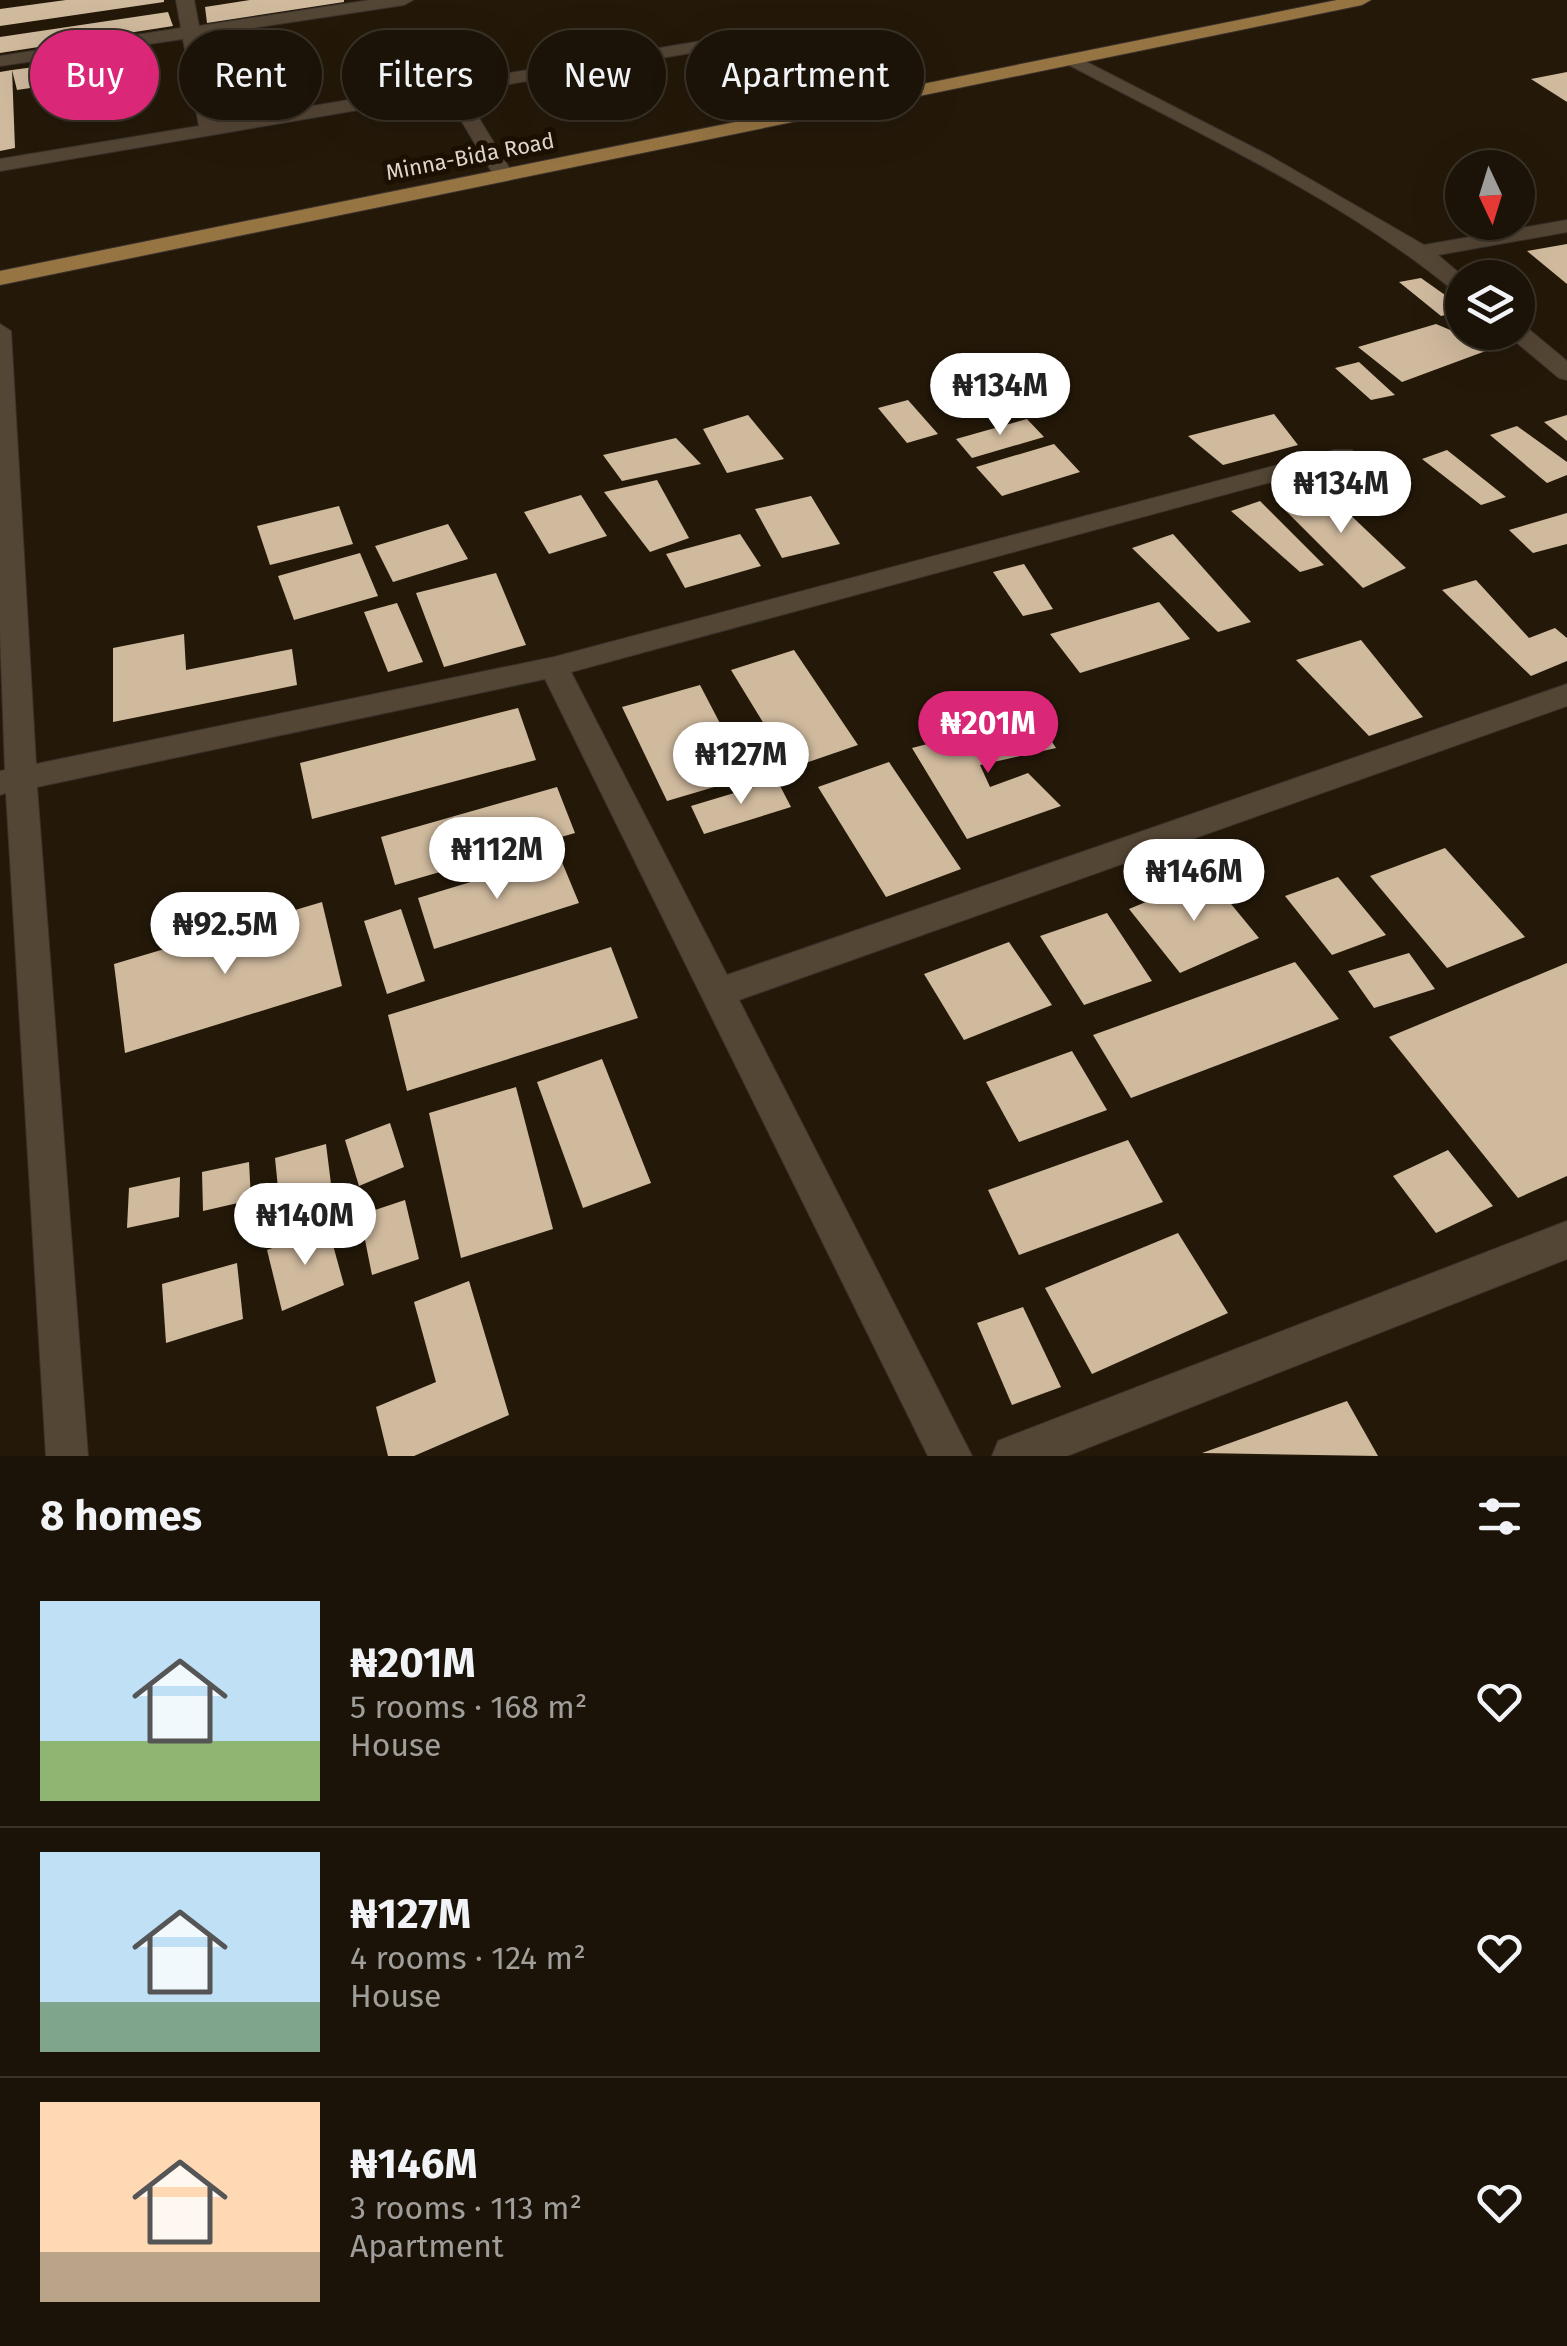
<!DOCTYPE html>
<meta charset="utf-8">
<style>
:root{--surface:#1b1307;--page:#282015;--text:#f1f3f6;--muted:#a09e9b;--line:#393228;--accent:#db2777}
body{margin:0;font-family:"Fira Sans",sans-serif;background:var(--page);color:var(--text);height:100vh;display:flex;flex-direction:column;font-size:38px;white-space:nowrap}
*{box-sizing:border-box;margin:0}
p{font-size:32px;color:var(--muted)}
.icon{flex:none;width:55px;height:55px;fill:none;stroke:currentColor;stroke-width:2;stroke-linecap:round;stroke-linejoin:round}
.map{position:relative;height:1456px;overflow:hidden}
.panel{display:flex;flex-direction:column;background:var(--surface);flex:1}
.panel>*{flex:none}
.top-card{position:absolute;left:30px;top:30px;width:1000px;height:90px;display:flex;gap:20px}
.needle{width:65px;rotate:176deg}
.buttons{position:absolute;left:1445px;top:150px;display:grid;gap:20px}
.buttons a{display:grid;place-items:center;width:90px;height:90px;border-radius:50%;background:var(--surface);box-shadow:0 10px 40px #0002,0 0 0 2px var(--line);font-size:50px}
.price{position:absolute;translate:-50% -85px;padding:0 22px;border-radius:35px;background:#fff;color:#222;font-size:32px;line-height:65px;filter:drop-shadow(0 2px 5px #0008)}
.price::after{content:'';position:absolute;left:50%;top:60px;width:30px;height:22px;margin-left:-15px;background:inherit;clip-path:polygon(0 0,100% 0,50% 100%)}
.price.selected{background:var(--accent);color:#fff}
ul{padding:0;list-style:none}
li{display:flex;align-items:center;gap:30px;height:250px;padding:0 40px}
li+li{border-top:2px solid var(--line)}
li span{display:grid;place-items:center;flex:none;width:280px;height:200px;border-radius:0px;color:#555}
li>.icon{margin-inline-start:auto}
span .icon{width:120px;height:120px;fill:#fffc;stroke-width:1}
li b{font-size:42px}
h2{display:flex;justify-content:space-between;align-items:center;height:120px;padding:0 40px;font-size:42px}
.tag{padding:0 35px;border-radius:45px;background:var(--surface);box-shadow:0 10px 40px #0002,0 0 0 2px var(--line);font-size:35px;line-height:90px}
.tag.selected{background:var(--accent);color:#fff}
.map>svg:first-child{display:block}
</style>
<div class="map">
<svg width="1567" height="1456" viewBox="0 0 1567 1456">
<rect width="100%" height="100%" fill="#241909"/>
<g fill="#d0ba9e">
<path d="M 66,0 L 164,0 L 164,2 L 0,26 L 0,9 Z"/>
<path d="M 250,0 L 344,0 L 344,2 L 207,23 L 205,7 Z"/>
<path d="M 168,12 L 173,26 L 0,53 L 0,37 Z"/>
<path d="M 146,52 L 151,70 L 17,90 L 12,70 Z"/>
<path d="M 12,70 L 15,148 L 0,151 L 0,72 Z"/>
<path d="M 1567,72 L 1567,102 L 1531,79 Z"/>
<path d="M 1567,244 L 1567,284 L 1527,251 Z"/>
<path d="M 1421,278 L 1462,307 L 1462,311 L 1441,316 L 1399,282 Z"/>
<path d="M 1436,324 L 1455,332 L 1462,329 L 1462,332 L 1481,332 L 1502,345 L 1402,382 L 1358,347 Z"/>
<path d="M 1359,362 L 1395,395 L 1371,400 L 1335,368 Z"/>
<path d="M 908,400 L 938,434 L 907,443 L 878,408 Z"/>
<path d="M 1274,414 L 1298,445 L 1223,465 L 1188,436 Z"/>
<path d="M 748,415 L 784,459 L 727,473 L 703,429 Z"/>
<path d="M 1567,415 L 1567,441 L 1544,422 Z"/>
<path d="M 1027,419 L 1044,437 L 972,458 L 956,439 Z"/>
<path d="M 1517,426 L 1567,462 L 1567,475 L 1547,483 L 1490,435 Z"/>
<path d="M 676,438 L 701,464 L 622,481 L 603,455 Z"/>
<path d="M 1054,444 L 1080,472 L 1002,496 L 976,467 Z"/>
<path d="M 1447,450 L 1506,497 L 1481,505 L 1422,459 Z"/>
<path d="M 657,480 L 689,538 L 650,552 L 604,492 Z"/>
<path d="M 1319,485 L 1406,568 L 1363,588 L 1275,500 Z"/>
<path d="M 581,495 L 607,536 L 549,554 L 524,512 Z"/>
<path d="M 811,496 L 840,544 L 782,558 L 755,509 Z"/>
<path d="M 1260,501 L 1324,565 L 1300,572 L 1231,511 Z"/>
<path d="M 339,506 L 353,544 L 270,565 L 257,526 Z"/>
<path d="M 1567,513 L 1567,544 L 1533,553 L 1509,530 Z"/>
<path d="M 448,524 L 468,559 L 393,582 L 375,546 Z"/>
<path d="M 740,534 L 761,566 L 685,588 L 666,554 Z"/>
<path d="M 1173,534 L 1251,622 L 1218,632 L 1132,548 Z"/>
<path d="M 360,553 L 378,596 L 294,620 L 278,576 Z"/>
<path d="M 1024,564 L 1053,609 L 1023,616 L 993,572 Z"/>
<path d="M 496,573 L 526,645 L 444,667 L 416,593 Z"/>
<path d="M 1476,580 L 1529,638 L 1555,628 L 1567,638 L 1567,661 L 1531,676 L 1442,590 Z"/>
<path d="M 1159,602 L 1190,639 L 1080,673 L 1050,634 Z"/>
<path d="M 397,603 L 423,662 L 388,672 L 364,612 Z"/>
<path d="M 184,634 L 186,670 L 292,649 L 297,685 L 113,722 L 113,648 Z"/>
<path d="M 1361,640 L 1423,717 L 1369,736 L 1296,660 Z"/>
<path d="M 794,650 L 858,745 L 791,768 L 731,670 Z"/>
<path d="M 700,685 L 748,777 L 667,801 L 622,707 Z"/>
<path d="M 518,708 L 536,760 L 312,819 L 300,763 Z"/>
<path d="M 1035,716 L 1056,748 L 980,765 L 990,787 L 1028,773 L 1061,806 L 967,839 L 912,748 Z"/>
<path d="M 889,762 L 961,869 L 886,897 L 818,787 Z"/>
<path d="M 777,780 L 791,807 L 704,834 L 691,806 Z"/>
<path d="M 557,787 L 575,833 L 395,885 L 381,837 Z"/>
<path d="M 1445,848 L 1525,937 L 1447,968 L 1370,876 Z"/>
<path d="M 559,855 L 579,903 L 434,949 L 418,898 Z"/>
<path d="M 1208,876 L 1259,938 L 1180,973 L 1129,909 Z"/>
<path d="M 1338,877 L 1386,935 L 1332,955 L 1285,896 Z"/>
<path d="M 322,902 L 342,986 L 125,1053 L 114,964 Z"/>
<path d="M 401,909 L 425,981 L 387,994 L 364,921 Z"/>
<path d="M 1107,913 L 1152,981 L 1084,1005 L 1040,936 Z"/>
<path d="M 1009,942 L 1052,1005 L 964,1040 L 924,974 Z"/>
<path d="M 611,947 L 638,1018 L 407,1091 L 388,1015 Z"/>
<path d="M 1409,953 L 1435,989 L 1374,1008 L 1348,971 Z"/>
<path d="M 1295,962 L 1339,1019 L 1131,1098 L 1093,1035 Z"/>
<path d="M 1567,963 L 1567,1176 L 1518,1198 L 1389,1037 Z"/>
<path d="M 1072,1051 L 1107,1110 L 1019,1142 L 986,1082 Z"/>
<path d="M 602,1059 L 651,1183 L 583,1208 L 537,1082 Z"/>
<path d="M 516,1087 L 553,1229 L 461,1258 L 429,1113 Z"/>
<path d="M 390,1123 L 404,1167 L 359,1186 L 345,1140 Z"/>
<path d="M 1128,1140 L 1163,1202 L 1019,1255 L 988,1190 Z"/>
<path d="M 326,1144 L 331,1184 L 279,1198 L 275,1158 Z"/>
<path d="M 1448,1150 L 1493,1206 L 1436,1233 L 1393,1176 Z"/>
<path d="M 249,1162 L 251,1200 L 203,1211 L 202,1172 Z"/>
<path d="M 180,1177 L 179,1217 L 127,1228 L 129,1188 Z"/>
<path d="M 405,1200 L 419,1259 L 372,1275 L 360,1215 Z"/>
<path d="M 328,1227 L 344,1285 L 282,1311 L 267,1250 Z"/>
<path d="M 1178,1233 L 1228,1313 L 1092,1374 L 1045,1288 Z"/>
<path d="M 237,1263 L 243,1319 L 166,1343 L 162,1284 Z"/>
<path d="M 469,1281 L 509,1415 L 414,1456 L 388,1456 L 376,1407 L 436,1382 L 414,1302 Z"/>
<path d="M 1023,1307 L 1061,1387 L 1012,1405 L 977,1323 Z"/>
<path d="M 1347,1401 L 1378,1456 L 1202,1453 Z"/>
</g>
<g fill="none" stroke-linecap="round" stroke-linejoin="round">
<g stroke="#3b322d" stroke-width="2">
<g id="minor">
<path d="M 176,0 L 194,0 L 199,26 L 370,0 L 413,0 L 404,5 L 200,36 L 217,122 L 767,30 L 776,35 L 767,40 L 463,92 L 513,174 L 503,180 L 493,174 L 446,95 L 0,171 L 0,159 L 199,126 L 183,39 L 0,66 L 0,56 L 181,28 Z"/>
<path d="M 1075,56 L 1270,156 L 1424,245 L 1567,220 L 1567,232 L 1438,255 L 1465,278 L 1462,293 L 1454,291 C 1346,201 1194,131 1069,65 L 1069,57 Z"/>
<path d="M 0,324 L 11,331 L 36,764 L 554,657 L 1334,450 L 1352,450 L 1356,455 L 1352,460 L 571,672 L 727,975 L 1567,684 L 1567,706 L 739,1000 L 972,1456 L 928,1456 L 545,679 L 37,787 L 88,1456 L 46,1456 L 6,793 L 0,795 L 0,771 L 5,770 L 0,632 Z"/>
<path d="M 1518,325 L 1526,327 L 1567,361 L 1567,380 L 1559,378 L 1510,337 L 1507,332 L 1518,332 Z"/>
<path d="M 1567,1221 L 1567,1259 L 1067,1456 L 992,1456 L 998,1441 L 1013,1435 Z"/>
</g>
</g>
<g stroke="#3b322d" stroke-width="2">
<path id="major" d="M 1337,0 L 1371,0 L 1362,5 L 0,285 L 0,271 Z"/>
</g>
<use href="#minor" fill="#544635" fill-rule="evenodd"/>
<use href="#major" fill="#977543" fill-rule="evenodd"/>
</g>
<g text-anchor="middle" stroke-width="10" stroke-linejoin="round" paint-order="stroke">
<g font-size="22" fill="#dfd7cd" stroke="#1b1002">
<text transform="translate(470 156) rotate(-11)" y="8">Minna-Bida Road</text>
</g>
</g>
</svg>
<div class="buttons">
<a><svg class="needle" viewBox="-14 -14 28 28"><path d="M0-13l5 13h-10z" fill="#e53935"/><path d="M0 13l5-13h-10z" fill="#a09e9b"/></svg></a>
<a><svg class="icon" aria-label="layers" viewBox="0 0 24 24"><path d="M12 4l9 5-9 5-9-5zM3 14l9 5 9-5"/></svg></a>
</div>
<b class="price" style="left:1000px;top:438px">₦134M</b>
<b class="price" style="left:1341px;top:536px">₦134M</b>
<b class="price selected" style="left:988px;top:776px">₦201M</b>
<b class="price" style="left:741px;top:807px">₦127M</b>
<b class="price" style="left:497px;top:902px">₦112M</b>
<b class="price" style="left:1194px;top:924px">₦146M</b>
<b class="price" style="left:225px;top:977px">₦92.5M</b>
<b class="price" style="left:305px;top:1268px">₦140M</b>
<div class="top-card">
<a class="tag selected">Buy</a>
<a class="tag">Rent</a>
<a class="tag">Filters</a>
<a class="tag">New</a>
<a class="tag">Apartment</a>
</div>
</div>
<section class="panel">
<h2>8 homes<svg class="icon" aria-label="filters" viewBox="0 0 24 24"><path d="M4 7h16M4 17h16"/><circle cx="9" cy="7" r="2"/><circle cx="15" cy="17" r="2"/></svg></h2>
<ul>
<li><span style="background:linear-gradient(#bfe0f5 70%,#8fb573 0)"><svg class="icon" aria-label="home" viewBox="0 0 24 24"><path d="M3 11l9-7 9 7M6 9v11h12V9"/></svg></span><div><b>₦201M</b><p>5 rooms · 168 m²</p><p>House</p></div><svg class="icon" aria-label="heart" viewBox="0 0 24 24"><path d="M12 20l-8-8c-3-5 5-10 8-4 3-6 11-1 8 4z"/></svg></li>
<li><span style="background:linear-gradient(#bfe0f5 75%,#7fa58c 0)"><svg class="icon" aria-label="home" viewBox="0 0 24 24"><path d="M3 11l9-7 9 7M6 9v11h12V9"/></svg></span><div><b>₦127M</b><p>4 rooms · 124 m²</p><p>House</p></div><svg class="icon" aria-label="heart" viewBox="0 0 24 24"><path d="M12 20l-8-8c-3-5 5-10 8-4 3-6 11-1 8 4z"/></svg></li>
<li><span style="background:linear-gradient(#ffd9b3 75%,#b9a48a 0)"><svg class="icon" aria-label="home" viewBox="0 0 24 24"><path d="M3 11l9-7 9 7M6 9v11h12V9"/></svg></span><div><b>₦146M</b><p>3 rooms · 113 m²</p><p>Apartment</p></div><svg class="icon" aria-label="heart" viewBox="0 0 24 24"><path d="M12 20l-8-8c-3-5 5-10 8-4 3-6 11-1 8 4z"/></svg></li>
</ul>
</section>
